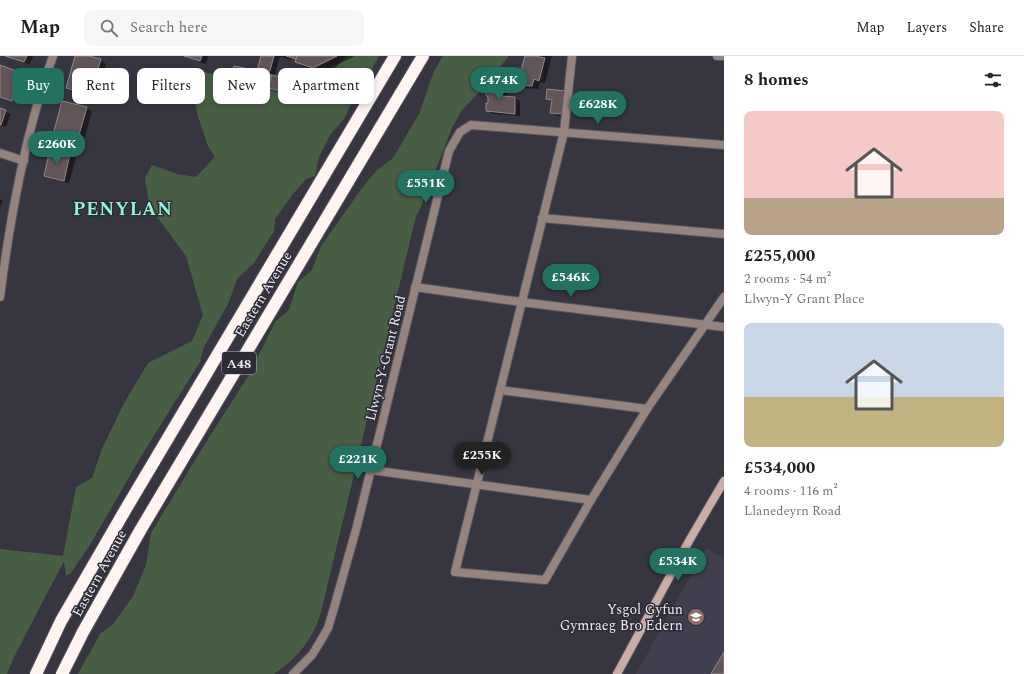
<!DOCTYPE html>
<meta charset="utf-8">
<style>
:root{--surface:#fff;--page:#f6f6f6;--text:#202124;--muted:#757577;--line:#e0e0e0;--accent:#227262}
body{margin:0;font-family:Spectral,serif;background:var(--page);color:var(--text);height:100vh;display:flex;flex-direction:column;font-size:15px;white-space:nowrap}
*{box-sizing:border-box;margin:0}
p{font-size:13px;color:var(--muted)}
.icon{flex:none;width:22px;height:22px;fill:none;stroke:currentColor;stroke-width:2;stroke-linecap:round;stroke-linejoin:round}
.map{position:relative;flex:1;overflow:hidden}
.side{display:flex;flex-direction:column;background:var(--surface);width:300px}
.side>*{flex:none}
.top-card{position:absolute;left:12px;top:12px;width:380px;height:36px;display:flex;gap:8px}
.price{position:absolute;translate:-50% -34px;padding:0 9px;border-radius:14px;background:var(--accent);color:#fff;font-size:13px;line-height:26px;filter:drop-shadow(0 1px 2px #0008)}
.price::after{content:'';position:absolute;left:50%;top:24px;width:12px;height:9px;margin-left:-6px;background:inherit;clip-path:polygon(0 0,100% 0,50% 100%)}
.price.selected{background:#222;color:#fff}
ul{padding:0;list-style:none}
li{display:grid;align-content:center;gap:8px;height:212px;padding:0 20px}
li span{display:grid;place-items:center;height:124px;border-radius:8px;color:#555}
li>.icon{margin-inline-start:auto}
span .icon{width:72px;height:72px;fill:#fffc;stroke-width:1}
li b{font-size:17px}
h2{display:flex;justify-content:space-between;align-items:center;height:48px;padding:0 20px;font-size:17px}
.pill{padding:0 14px;border-radius:8px;background:var(--surface);box-shadow:0 2px 6px #0003;font-size:14px;line-height:36px}
.pill.selected{background:var(--accent);color:#fff}
header{display:flex;align-items:center;gap:24px;box-sizing:border-box;height:56px;padding:0 20px;background:var(--surface);border-bottom:1px solid var(--line)}
header strong{font-size:19px}
nav{display:flex;gap:22px;margin-inline-start:auto;font-size:14px}
.search{width:280px;height:36px;background:var(--page);display:flex;align-items:center;gap:10px;box-sizing:border-box;padding:0 14px;border-radius:8px;color:var(--muted);font-size:15px}
main{display:flex;flex:1;min-height:0}
.map>svg:first-child{display:block}
</style>
<header>
<strong>Map</strong>
<div class="search"><svg class="icon" aria-label="search" viewBox="0 0 24 24"><circle cx="10" cy="10" r="6"/><path d="M15 15l6 6"/></svg>Search here</div>
<nav><a>Map</a><a>Layers</a><a>Share</a></nav>
</header>
<main>
<div class="map">
<svg width="724" height="618" viewBox="0 0 724 618">
<rect width="100%" height="100%" fill="#373640"/>
<path fill="#403f4f" d="M 706,492 L 724,503 L 724,618 L 636,618 Z"/>
<g fill="#475e44">
<path d="M 346,0 L 379,0 L 366,24 L 358,26 L 354,42 L 344,63 L 330,79 L 319,101 L 315,120 L 306,123 L 293,138 L 275,163 L 274,175 L 254,207 L 237,223 L 229,246 L 203,293 L 200,306 L 143,397 L 91,487 L 71,517 L 66,520 L 64,505 L 14,601 L 7,618 L 0,618 L 0,493 L 63,500 L 76,431 L 92,422 L 102,393 L 123,349 L 148,307 L 192,285 L 203,259 L 186,200 L 149,150 L 145,122 L 152,109 L 177,118 L 196,121 L 215,101 L 207,88 L 198,60 L 192,31 L 201,15 L 313,46 L 325,44 L 336,33 L 339,22 L 335,13 Z"/>
<path d="M 443,0 L 509,0 L 484,31 L 461,55 L 452,72 L 421,151 L 416,160 L 321,556 C 313,584 297,602 274,618 L 78,618 L 100,578 L 113,568 L 133,540 L 146,509 L 151,477 L 208,383 L 249,319 L 275,266 L 289,254 L 298,226 L 312,214 L 321,190 L 362,132 L 376,115 L 393,102 L 419,58 L 434,15 Z"/>
</g>
<g fill="#0007">
<path d="M 7,0 L 33,0 L 30,9 Z"/>
<path d="M 76,0 L 85,0 L 100,4 L 106,8 L 96,42 L 72,35 L 67,32 Z"/>
<path d="M 183,0 L 208,0 L 206,8 Z"/>
<path d="M 262,0 L 355,0 L 322,16 L 304,11 L 296,6 L 297,4 L 292,2 L 291,4 L 280,1 L 274,20 L 314,31 L 311,43 L 274,34 L 232,22 L 257,16 Z"/>
<path d="M 526,0 L 552,0 L 545,27 L 540,26 L 538,33 L 524,32 L 518,29 Z"/>
<path d="M 0,10 L 21,18 L 27,21 L 18,47 L 0,41 Z"/>
<path d="M 330,17 L 342,23 L 335,40 L 323,35 Z"/>
<path d="M 502,31 L 507,34 L 507,42 L 515,42 L 520,45 L 520,60 L 493,58 L 487,54 L 489,48 Z"/>
<path d="M 564,36 L 567,61 L 557,60 L 551,57 L 553,46 L 547,43 Z"/>
<path d="M 86,52 L 92,55 L 83,88 L 59,82 L 54,79 Z"/>
<path d="M 0,53 L 11,58 L 6,71 L 0,69 Z"/>
<path d="M 51,94 L 70,99 L 76,102 L 69,127 L 50,122 L 45,119 Z"/>
<path d="M 0,143 L 3,145 L 0,151 Z"/>
</g>
<g fill="#615558" stroke="#95888c">
<path d="M 5,0 L 27,0 L 24,6 Z"/>
<path d="M 75,0 L 89,0 L 101,3 L 90,39 L 66,32 Z"/>
<path d="M 184,0 L 202,0 L 200,5 Z"/>
<path d="M 261,0 L 274,0 L 269,18 L 272,19 L 268,32 L 251,27 L 254,14 L 257,15 Z"/>
<path d="M 286,0 L 297,0 L 296,3 Z"/>
<path d="M 297,0 L 337,0 L 313,12 L 295,6 Z"/>
<path d="M 525,0 L 535,0 L 545,2 L 539,25 L 534,23 L 532,30 L 517,29 Z"/>
<path d="M 0,9 L 22,17 L 12,45 L 0,41 Z"/>
<path d="M 234,10 L 254,14 L 251,27 L 231,22 Z"/>
<path d="M 329,15 L 340,20 L 332,39 L 321,35 Z"/>
<path d="M 272,19 L 312,29 L 309,42 L 268,32 Z"/>
<path d="M 488,30 L 502,30 L 502,40 L 515,41 L 515,58 L 486,55 L 486,47 L 488,47 L 488,41 L 486,39 L 485,33 L 488,33 Z"/>
<path d="M 547,33 L 565,35 L 561,58 L 550,57 L 552,44 L 546,43 Z"/>
<path d="M 62,45 L 87,51 L 77,86 L 53,79 Z"/>
<path d="M 0,52 L 6,54 L 1,69 L 0,69 Z"/>
<path d="M 50,93 L 70,98 L 64,125 L 44,120 Z"/>
<path d="M 724,596 L 724,618 L 711,618 Z"/>
</g>
<g fill="none" stroke-linecap="round" stroke-linejoin="round">
<g stroke="#54535c" stroke-width="10">
<g id="lane">
<path d="M 572,0 L 564,76 L 455,516 L 545,524 L 591,444 L 647,353 L 724,241"/>
<path d="M 717,0 L 724,0"/>
<path d="M 542,162 L 724,178"/>
<path d="M 500,334 L 647,353"/>
</g>
</g>
<g stroke="#54535c" stroke-width="10">
<g id="street">
<path d="M 0,97 L 24,105"/>
<path d="M 415,231 L 521,246 L 724,271"/>
<path d="M 0,241 C 8,178 19,114 36,53 C 41,35 47,17 53,0"/>
<path d="M 371,414 L 591,444"/>
<path d="M 293,618 L 312,599 L 320,586 L 328,572 L 334,552 L 357,470 L 449,95 L 460,76 L 471,69 L 724,89"/>
</g>
</g>
<g stroke="#54535c" stroke-width="10">
<path id="secondary" d="M 617,618 L 689,485 L 724,425"/>
</g>
<g stroke="#54535c" stroke-width="14">
<g id="highway">
<path d="M 36,618 L 61,565 L 127,451 L 395,0"/>
<path d="M 62,618 L 83,576 L 141,473 L 423,0"/>
</g>
</g>
<use href="#lane" stroke="#958380" stroke-width="8"/>
<use href="#street" stroke="#958380" stroke-width="8"/>
<use href="#secondary" stroke="#caada8" stroke-width="8"/>
<use href="#highway" stroke="#fef5f3" stroke-width="12"/>
</g>
<defs>
<g id="school-disc" transform="scale(0.9)"><circle r="9.5" fill="#8d6e63" stroke="#2d2c36"/><path d="M0-5L7-2L0 1L-7-2ZM-4 1L0 2.5L4 1V4Q0 6-4 4Z" fill="#fff"/></g>
</defs>
<g fill-rule="evenodd">
<use href="#school-disc" x="696" y="561"/>
</g>
<g text-anchor="middle" stroke-width="3" stroke-linejoin="round" paint-order="stroke">
<rect fill="#2d2c36" stroke="#b2b2b9" stroke-width="1" x="222" y="296" width="34" height="22" rx="3"/>
<g font-size="13" font-weight="bold" fill="#ebebf1">
<text x="239" y="312">A48</text>
</g>
<g font-size="14" fill="#ebebf1" stroke="#2d2c36">
<text transform="translate(263 238) rotate(-59)" y="5">Eastern Avenue</text>
<text transform="translate(385 302) rotate(-76)" y="5">Llwyn-Y-Grant Road</text>
<text transform="translate(99 517) rotate(-61)" y="5">Eastern Avenue</text>
</g>
<g font-size="14" fill="#ebebf1" stroke="#2d2c36" text-anchor="end">
<text x="683" y="558">Ysgol Gyfun<tspan x="683" dy="16">Gymraeg Bro Edern</tspan></text>
</g>
<g font-size="18" font-weight="bold" letter-spacing="1" fill="#94f4d7" stroke="#2d2c36">
<text x="123" y="159">PENYLAN</text>
</g>
</g>
</svg>
<b class="price" style="left:499px;top:45px">£474K</b>
<b class="price" style="left:598px;top:69px">£628K</b>
<b class="price" style="left:57px;top:109px">£260K</b>
<b class="price" style="left:426px;top:148px">£551K</b>
<b class="price" style="left:571px;top:242px">£546K</b>
<b class="price selected" style="left:482px;top:420px">£255K</b>
<b class="price" style="left:358px;top:424px">£221K</b>
<b class="price" style="left:678px;top:526px">£534K</b>
<div class="top-card">
<a class="pill selected">Buy</a>
<a class="pill">Rent</a>
<a class="pill">Filters</a>
<a class="pill">New</a>
<a class="pill">Apartment</a>
</div>
</div>
<section class="side">
<h2>8 homes<svg class="icon" aria-label="filters" viewBox="0 0 24 24"><path d="M4 7h16M4 17h16"/><circle cx="9" cy="7" r="2"/><circle cx="15" cy="17" r="2"/></svg></h2>
<ul>
<li><span style="background:linear-gradient(#f6c9c9 70%,#b9a48a 0)"><svg class="icon" aria-label="home" viewBox="0 0 24 24"><path d="M3 11l9-7 9 7M6 9v11h12V9"/></svg></span><div><b>£255,000</b><p>2 rooms · 54 m²</p><p>Llwyn-Y Grant Place</p></div></li>
<li><span style="background:linear-gradient(#c9d6e8 60%,#c2b280 0)"><svg class="icon" aria-label="home" viewBox="0 0 24 24"><path d="M3 11l9-7 9 7M6 9v11h12V9"/></svg></span><div><b>£534,000</b><p>4 rooms · 116 m²</p><p>Llanedeyrn Road</p></div></li>
</ul>
</section>
</main>
